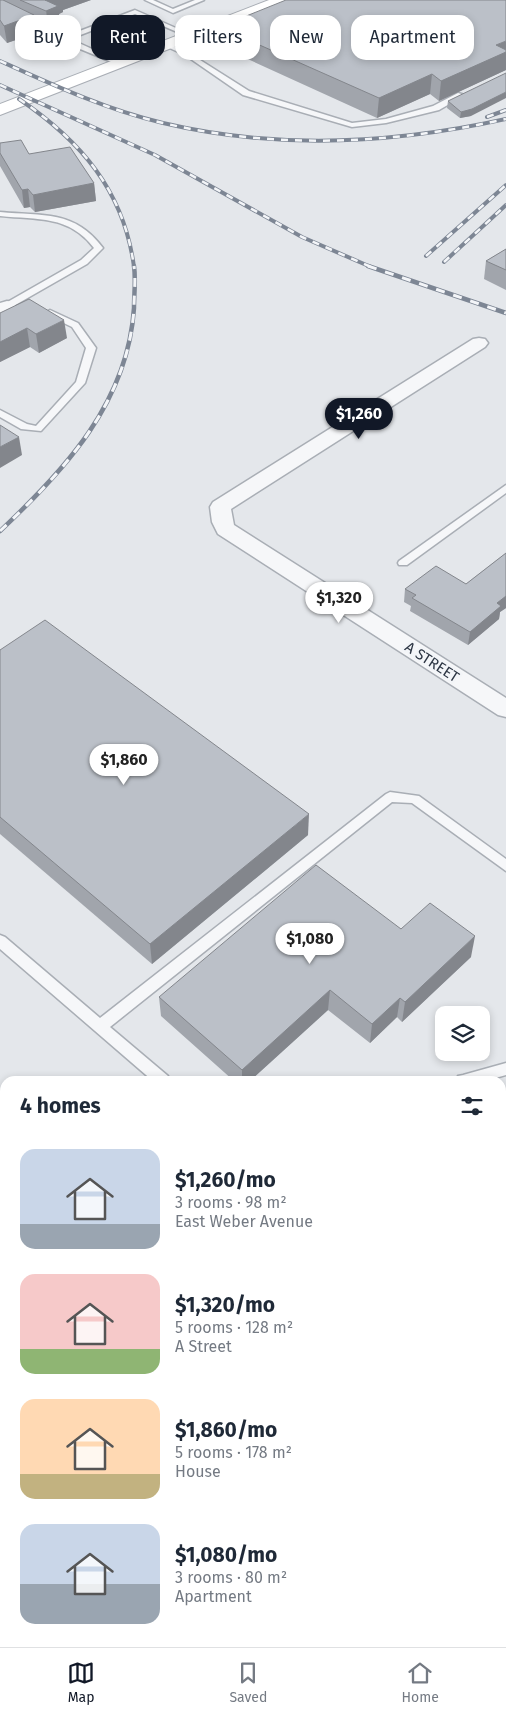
<!DOCTYPE html>
<meta charset="utf-8">
<style>
:root{--surface:#fff;--page:#f2f2f3;--text:#1f2937;--muted:#747a83;--line:#e0e1e3;--accent:#111827}
body{margin:0;font-family:"Fira Sans",sans-serif;background:var(--page);color:var(--text);height:100vh;display:flex;flex-direction:column;font-size:19px;white-space:nowrap}
*{box-sizing:border-box;margin:0}
p{font-size:16px;color:var(--muted)}
.icon{flex:none;width:28px;height:28px;fill:none;stroke:currentColor;stroke-width:2;stroke-linecap:round;stroke-linejoin:round}
.map{position:relative;flex:1;overflow:hidden}
.sheet{position:absolute;left:0px;top:1076px;width:506px;height:571px;display:flex;flex-direction:column;background:var(--surface);border-radius:15px 15px 0 0;box-shadow:0 2px 8px #0003}
.sheet>*{flex:none}
.hud{position:absolute;left:15px;top:15px;width:476px;height:45px;display:flex;gap:10px}
.controls{position:absolute;left:435px;top:1006px;display:grid;gap:10px}
.controls a{display:grid;place-items:center;width:55px;height:55px;border-radius:10px;background:var(--surface);box-shadow:0 2px 8px #0003;font-size:25px}
.price{position:absolute;translate:-50% -42px;padding:0 11px;border-radius:18px;background:#fff;color:#222;font-size:16px;line-height:32px;filter:drop-shadow(0 1px 2px #0008)}
.price::after{content:'';position:absolute;left:50%;top:30px;width:15px;height:11px;margin-left:-8px;background:inherit;clip-path:polygon(0 0,100% 0,50% 100%)}
.price.active{background:var(--accent);color:#fff}
ul{padding:0;list-style:none}
li{display:flex;align-items:center;gap:15px;height:125px;padding:0 20px}
li span{display:grid;place-items:center;flex:none;width:140px;height:100px;border-radius:15px;color:#555}
li>.icon{margin-inline-start:auto}
span .icon{width:60px;height:60px;fill:#fffc;stroke-width:1}
li b{font-size:21px}
h2{display:flex;justify-content:space-between;align-items:center;height:60px;padding:0 20px;font-size:21px}
.pill{padding:0 18px;border-radius:15px;background:var(--surface);box-shadow:0 2px 8px #0003;font-size:18px;line-height:45px}
.pill.active{background:var(--accent);color:#fff}
.tabs{display:flex;justify-content:space-around;align-items:center;height:70px;border-top:1px solid var(--line);background:var(--surface);font-size:14px;color:var(--muted)}
.tabs a{display:grid;justify-items:center;gap:2px}
.tabs .active{color:var(--accent)}
.map>svg:first-child{display:block}
</style>
<div class="map">
<svg width="506" height="1647" viewBox="0 0 506 1647">
<rect width="100%" height="100%" fill="#e4e7eb"/>
<g fill="none" stroke-linecap="round" stroke-linejoin="round">
<g stroke="#a9aeb5" stroke-width="3">
<g id="lane">
<path d="M 145,0 L 153,0 L 173,9 L 195,0 L 204,0 L 173,13 Z"/>
<path d="M 135,10 L 194,36 L 189,37 L 135,14 L 70,39 L 121,62 L 122,63 L 119,65 L 39,32 L 19,22 L 24,21 L 64,37 Z"/>
<path d="M 165,44 L 169,44 L 189,53 L 249,91 L 352,123 L 386,119 L 433,106 L 458,93 L 465,95 L 439,110 L 386,123 L 352,127 L 243,95 L 185,55 L 165,46 Z"/>
<path d="M 0,212 C 43,216 75,210 103,248 L 87,264 L 10,308 L 4,308 L 4,304 L 81,260 L 94,248 C 69,215 38,220 0,216 Z"/>
<path d="M 50,310 L 78,323 L 96,348 L 85,383 L 41,431 L 21,429 L 0,417 L 0,410 L 27,424 L 36,426 L 76,382 L 86,348 L 72,327 L 47,315 L 46,313 Z"/>
<path d="M 506,485 L 506,493 L 407,565 L 399,565 L 398,563 L 399,561 Z"/>
<path d="M 390,792 L 419,796 L 506,859 L 506,871 L 412,803 L 392,802 L 110,1027 L 168,1076 L 170,1081 L 153,1081 L 0,949 L 0,935 L 5,937 L 100,1018 L 386,794 Z"/>
<path d="M 506,1063 L 506,1075 L 485,1081 L 456,1081 L 458,1076 L 463,1075 Z"/>
</g>
</g>
<g stroke="#a9aeb5" stroke-width="3">
<g id="street">
<path d="M 7,301 L 13,302 L 16,306 L 13,310 L 0,315 L 0,303 Z"/>
<path d="M 479,338 L 485,339 L 488,343 L 485,347 L 231,509 L 234,525 L 506,698 L 506,717 L 498,715 L 218,534 L 212,522 L 210,507 L 213,502 L 473,339 Z"/>
<path d="M 506,1331 L 506,1384 L 501,1386 L 501,1333 Z"/>
<path d="M 412,1642 L 450,1642 L 448,1647 L 410,1647 Z"/>
</g>
</g>
<g stroke="#a9aeb5" stroke-width="2">
<g id="secondary">
<path d="M 269,0 L 289,0 L 287,3 L 0,115 L 0,104 Z"/>
<path d="M 506,1385 L 506,1422 L 501,1424 L 501,1387 Z"/>
<path d="M 506,1577 L 506,1620 L 501,1622 L 501,1579 Z"/>
<path d="M 21,1642 L 69,1642 L 67,1647 L 20,1647 Z"/>
<path d="M 443,1642 L 486,1642 L 484,1647 L 442,1647 Z"/>
</g>
</g>
<use href="#lane" fill="#f6f7f9" fill-rule="evenodd"/>
<use href="#street" fill="#f6f7f9" fill-rule="evenodd"/>
<use href="#secondary" fill="#fff" fill-rule="evenodd"/>
<g stroke="#7d8694" stroke-width="4">
<g id="rail-far1">
<path d="M 0,61 C 53,85 107,110 163,123 C 277,150 393,144 506,119"/>
<path d="M 0,85 L 155,155 L 302,237 L 371,267"/>
<path d="M 19,99 C 81,141 124,191 134,267"/>
<path d="M 487,117 L 506,110"/>
<path d="M 426,256 L 506,185"/>
<path d="M 444,262 L 506,205"/>
</g>
</g>
<g stroke="#7d8694" stroke-width="4.5">
<g id="rail">
<path d="M 368,266 L 506,313"/>
<path d="M 0,531 C 65,470 128,402 134,308 C 134,293 136,280 134,266"/>
</g>
</g>
<use href="#rail-far1" stroke="#f3f5f8" stroke-width="2.5" stroke-dasharray="7" stroke-linecap="butt"/>
<use href="#rail" stroke="#f3f5f8" stroke-width="3" stroke-dasharray="9" stroke-linecap="butt"/>
</g>
<g fill="#a1a5ac">
<path d="M 0,0 L 91,0 L 63,10 L 63,12 L 59,14 L 60,24 L 48,28 L 35,23 L 36,33 L 7,43 L 0,35 Z"/>
<path d="M 219,27 L 506,70 L 439,101 L 430,94 L 377,118 L 219,46 Z"/>
<path d="M 448,101 L 471,116 L 460,118 L 447,108 Z"/>
<path d="M 0,143 L 29,154 L 94,183 L 96,201 L 35,212 L 30,207 L 24,208 L 0,166 Z"/>
<path d="M 506,249 L 506,290 L 484,279 L 486,261 Z"/>
<path d="M 0,313 L 67,338 L 39,353 L 30,347 L 0,362 Z"/>
<path d="M 506,553 L 506,608 L 500,612 L 499,619 L 468,645 L 410,611 L 411,606 L 404,602 L 405,589 L 466,584 Z"/>
<path d="M 0,650 L 308,835 L 152,964 L 0,834 Z"/>
<path d="M 401,929 L 471,957 L 402,1022 L 397,1017 L 370,1043 L 328,1010 L 250,1081 L 234,1081 L 161,1016 L 159,997 Z"/>
<path d="M 322,1642 L 371,1642 L 367,1647 L 324,1647 Z"/>
</g>
<g fill="#83868c">
<path d="M 45,0 L 91,0 L 63,10 L 63,12 L 59,14 L 60,24 L 48,28 Z"/>
<path d="M 34,15 L 36,33 L 7,43 L 4,26 Z"/>
<path d="M 506,41 L 506,70 L 439,101 L 441,81 L 496,45 Z"/>
<path d="M 432,74 L 430,94 L 377,118 L 379,98 Z"/>
<path d="M 506,92 L 506,98 L 471,116 L 460,118 L 461,112 Z"/>
<path d="M 94,183 L 96,201 L 35,212 L 33,195 Z"/>
<path d="M 28,189 L 30,207 L 24,208 L 22,190 Z"/>
<path d="M 64,320 L 67,338 L 39,353 L 36,334 Z"/>
<path d="M 27,328 L 30,347 L 0,362 L 0,342 Z"/>
<path d="M 19,437 L 22,455 L 0,468 L 0,447 Z"/>
<path d="M 506,596 L 506,608 L 500,612 L 499,619 L 468,645 L 470,632 L 497,603 Z"/>
<path d="M 309,814 L 308,835 L 152,964 L 150,944 Z"/>
<path d="M 475,936 L 471,957 L 402,1022 L 405,1002 Z"/>
<path d="M 330,990 L 328,1010 L 250,1081 L 242,1081 L 242,1070 Z"/>
<path d="M 400,998 L 397,1017 L 370,1043 L 372,1024 Z"/>
<path d="M 5,1541 L 5,1555 L 0,1557 L 0,1543 Z"/>
<path d="M 368,1642 L 371,1642 L 367,1647 L 364,1647 Z"/>
</g>
<g fill="#bbc0c8" stroke="#83868c">
<path d="M 0,0 L 3,0 L 34,15 L 4,26 L 0,20 Z"/>
<path d="M 20,0 L 46,0 L 45,0 L 58,6 L 46,11 Z"/>
<path d="M 286,0 L 506,0 L 506,41 L 496,45 L 506,50 L 506,52 L 441,81 L 432,74 L 379,98 L 219,27 Z"/>
<path d="M 506,73 L 506,92 L 472,109 L 461,112 L 448,101 Z"/>
<path d="M 21,140 L 29,154 L 70,147 L 94,183 L 33,195 L 28,189 L 22,190 L 0,153 L 0,143 Z"/>
<path d="M 506,249 L 506,270 L 486,261 Z"/>
<path d="M 29,299 L 64,320 L 36,334 L 27,328 L 0,342 L 0,313 Z"/>
<path d="M 0,425 L 19,437 L 0,447 Z"/>
<path d="M 506,553 L 506,596 L 497,603 L 501,606 L 470,632 L 412,598 L 416,595 L 405,589 L 436,566 L 466,584 Z"/>
<path d="M 45,620 L 309,814 L 150,944 L 0,817 L 0,650 Z"/>
<path d="M 316,865 L 401,929 L 430,903 L 475,936 L 405,1002 L 400,998 L 372,1024 L 330,990 L 242,1070 L 159,997 Z"/>
<path d="M 5,1438 L 5,1541 L 0,1543 L 0,1441 Z"/>
<path d="M 265,1642 L 272,1642 L 274,1647 L 257,1647 Z"/>
<path d="M 326,1642 L 368,1642 L 364,1647 L 328,1647 Z"/>
</g>
<g text-anchor="middle" stroke-width="5" stroke-linejoin="round" paint-order="stroke">
<g font-size="15" fill="#2c3543" stroke="#f3f5f8">
<text transform="translate(432 662) rotate(33)" y="5">A STREET</text>
</g>
</g>
</svg>
<div class="controls">
<a><svg class="icon" aria-label="layers" viewBox="0 0 24 24"><path d="M12 4l9 5-9 5-9-5zM3 14l9 5 9-5"/></svg></a>
</div>
<b class="price active" style="left:359px;top:440px">$1,260</b>
<b class="price" style="left:339px;top:624px">$1,320</b>
<b class="price" style="left:124px;top:786px">$1,860</b>
<b class="price" style="left:310px;top:965px">$1,080</b>
<div class="hud">
<a class="pill">Buy</a>
<a class="pill active">Rent</a>
<a class="pill">Filters</a>
<a class="pill">New</a>
<a class="pill">Apartment</a>
</div>
<section class="sheet">
<h2>4 homes<svg class="icon" aria-label="filters" viewBox="0 0 24 24"><path d="M4 7h16M4 17h16"/><circle cx="9" cy="7" r="2"/><circle cx="15" cy="17" r="2"/></svg></h2>
<ul>
<li><span style="background:linear-gradient(#c9d6e8 75%,#9aa5b1 0)"><svg class="icon" aria-label="home" viewBox="0 0 24 24"><path d="M3 11l9-7 9 7M6 9v11h12V9"/></svg></span><div><b>$1,260/mo</b><p>3 rooms · 98 m²</p><p>East Weber Avenue</p></div></li>
<li><span style="background:linear-gradient(#f6c9c9 75%,#8fb573 0)"><svg class="icon" aria-label="home" viewBox="0 0 24 24"><path d="M3 11l9-7 9 7M6 9v11h12V9"/></svg></span><div><b>$1,320/mo</b><p>5 rooms · 128 m²</p><p>A Street</p></div></li>
<li><span style="background:linear-gradient(#ffd9b3 75%,#c2b280 0)"><svg class="icon" aria-label="home" viewBox="0 0 24 24"><path d="M3 11l9-7 9 7M6 9v11h12V9"/></svg></span><div><b>$1,860/mo</b><p>5 rooms · 178 m²</p><p>House</p></div></li>
<li><span style="background:linear-gradient(#c9d6e8 60%,#9aa5b1 0)"><svg class="icon" aria-label="home" viewBox="0 0 24 24"><path d="M3 11l9-7 9 7M6 9v11h12V9"/></svg></span><div><b>$1,080/mo</b><p>3 rooms · 80 m²</p><p>Apartment</p></div></li>
</ul>
</section>
</div>
<nav class="tabs">
<a class="active"><svg class="icon" aria-label="map" viewBox="0 0 24 24"><path d="M3 6l6-2 6 2 6-2v14l-6 2-6-2-6 2zM9 4v14M15 6v14"/></svg>Map</a>
<a><svg class="icon" aria-label="saved" viewBox="0 0 24 24"><path d="M7 4h10v16l-5-4-5 4z"/></svg>Saved</a>
<a><svg class="icon" aria-label="home" viewBox="0 0 24 24"><path d="M3 11l9-7 9 7M6 9v11h12V9"/></svg>Home</a>
</nav>
